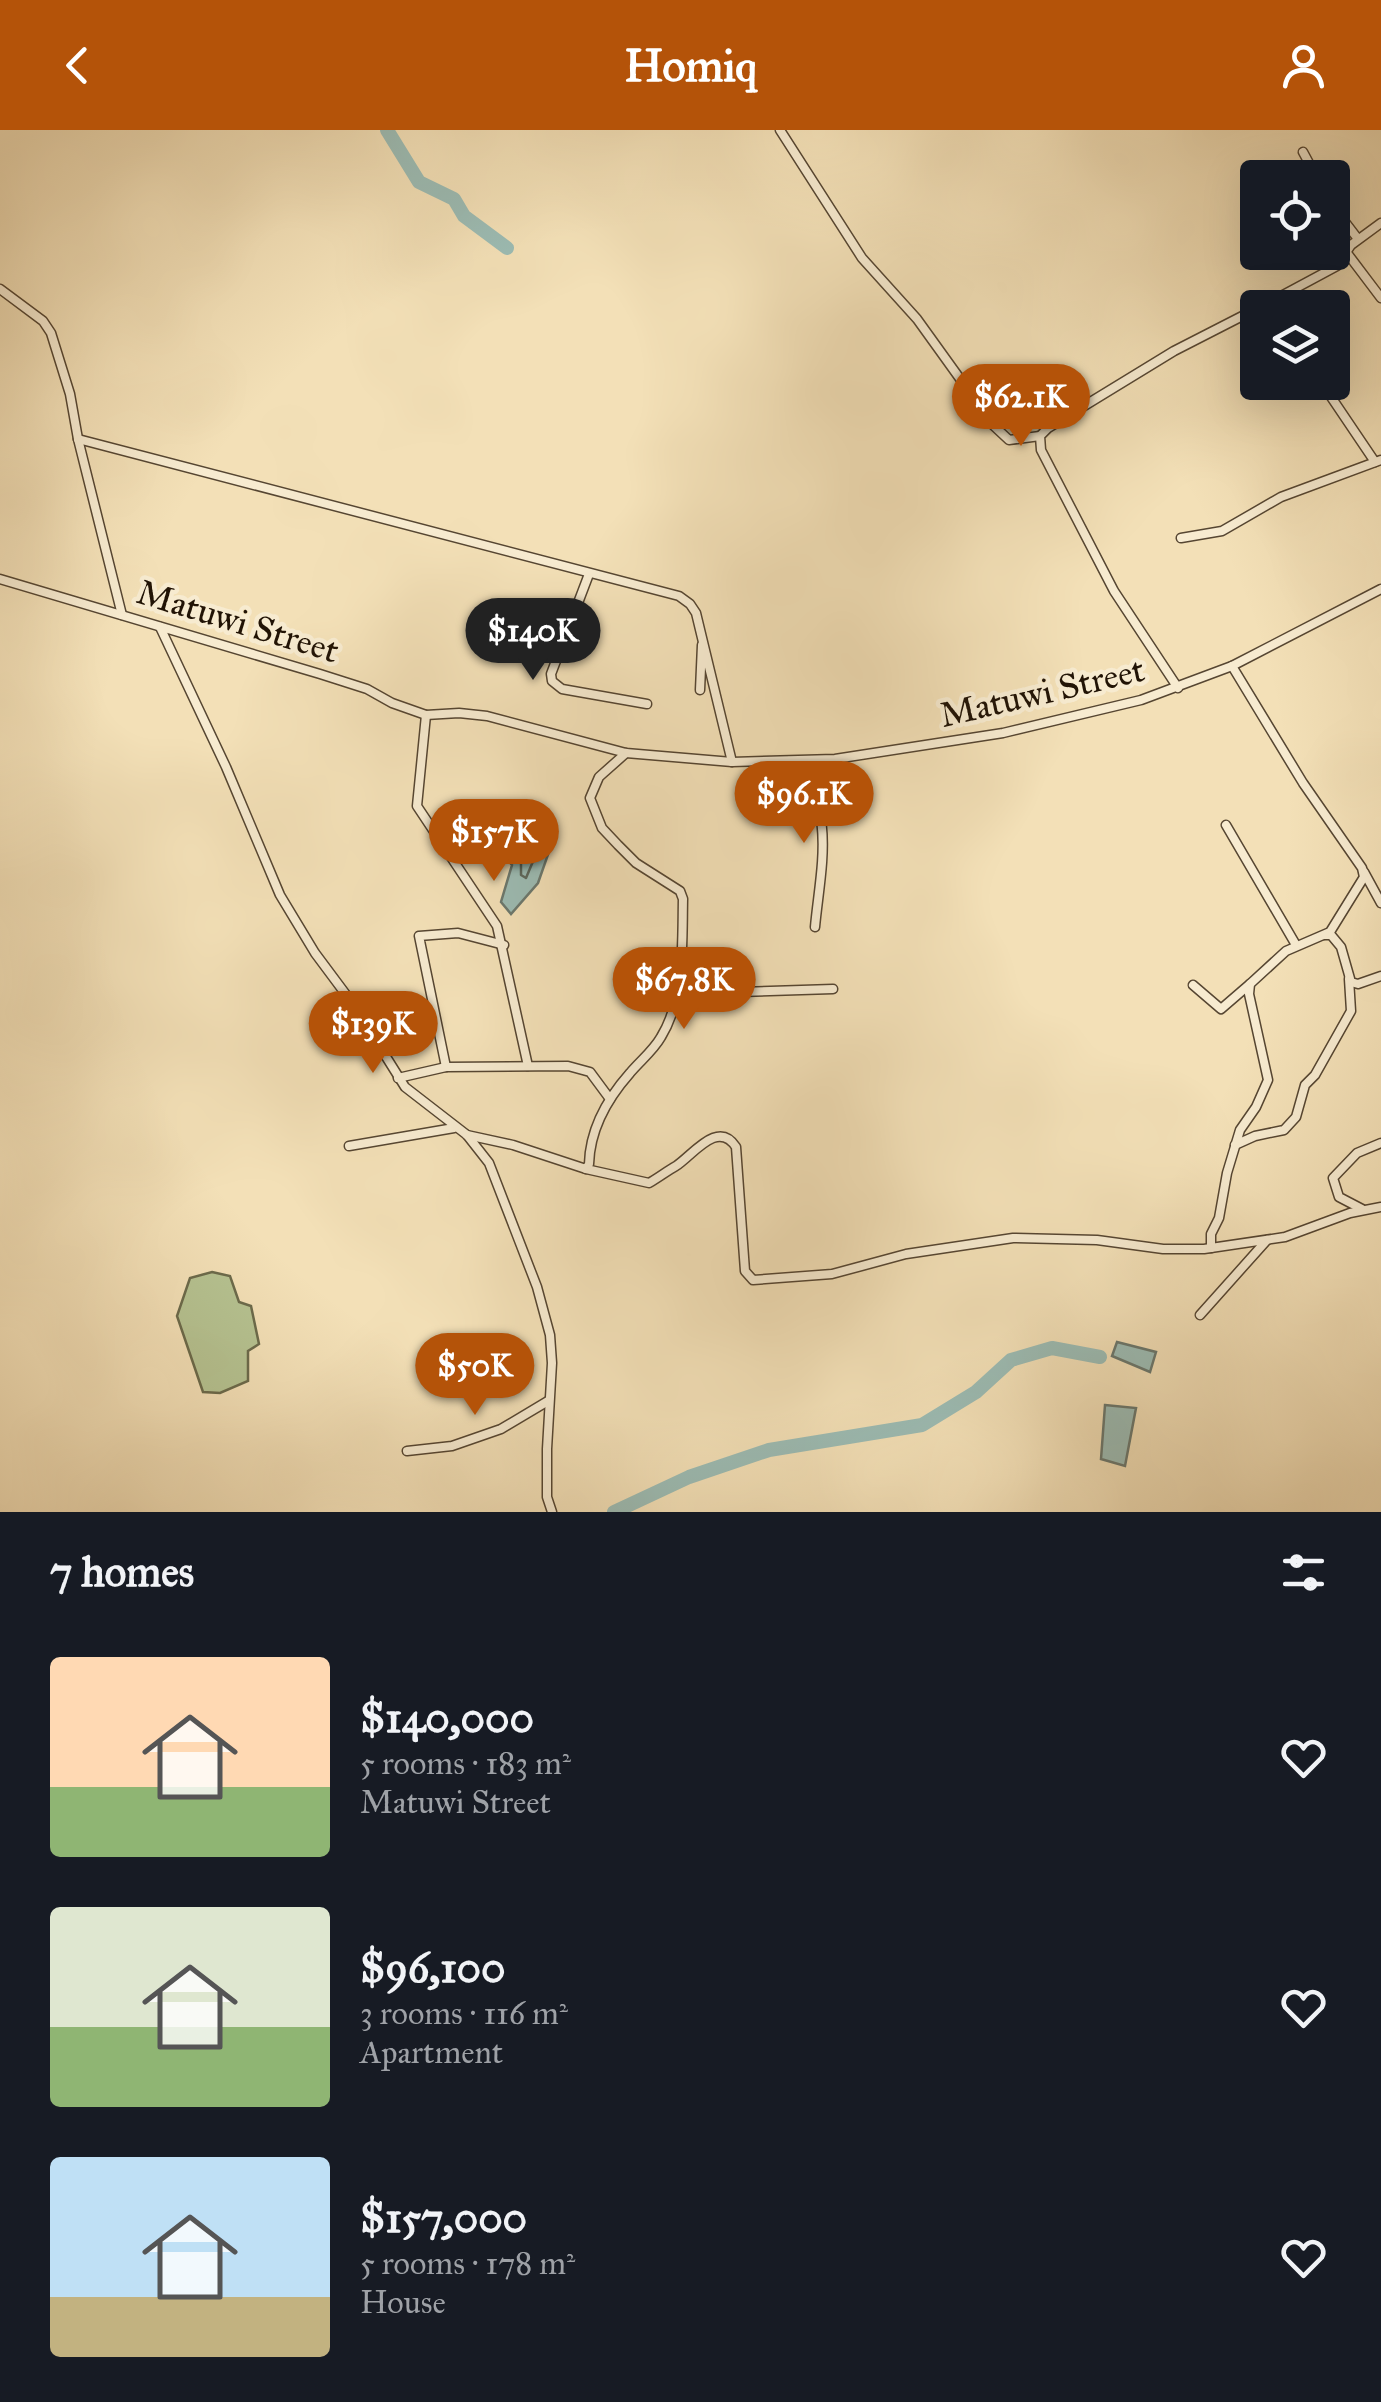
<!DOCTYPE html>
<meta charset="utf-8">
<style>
:root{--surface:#171b24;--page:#20242c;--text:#f1f3f6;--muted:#9ea1a6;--accent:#b45309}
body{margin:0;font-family:"IM FELL Great Primer",serif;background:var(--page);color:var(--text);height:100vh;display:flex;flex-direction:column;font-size:38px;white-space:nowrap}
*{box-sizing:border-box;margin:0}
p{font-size:32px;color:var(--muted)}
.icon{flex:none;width:55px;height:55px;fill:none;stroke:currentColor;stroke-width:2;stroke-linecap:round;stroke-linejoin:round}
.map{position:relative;height:1382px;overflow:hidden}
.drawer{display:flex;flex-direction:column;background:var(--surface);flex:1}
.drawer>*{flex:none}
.fabs{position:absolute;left:1240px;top:30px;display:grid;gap:20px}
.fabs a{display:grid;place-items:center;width:110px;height:110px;border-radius:10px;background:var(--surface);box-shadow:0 10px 40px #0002;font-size:50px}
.price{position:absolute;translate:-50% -85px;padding:0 22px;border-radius:35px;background:var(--accent);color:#fff;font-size:32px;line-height:65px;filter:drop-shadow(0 2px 5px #0008)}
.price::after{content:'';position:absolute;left:50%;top:60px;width:30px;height:22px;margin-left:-15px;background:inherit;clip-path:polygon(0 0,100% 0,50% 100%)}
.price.selected{background:#222;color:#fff}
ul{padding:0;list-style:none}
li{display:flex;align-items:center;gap:30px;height:250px;padding:0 50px}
li span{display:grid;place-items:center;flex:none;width:280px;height:200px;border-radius:10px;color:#555}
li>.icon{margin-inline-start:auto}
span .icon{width:120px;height:120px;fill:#fffc;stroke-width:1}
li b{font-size:42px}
h2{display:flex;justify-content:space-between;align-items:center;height:120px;padding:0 50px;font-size:42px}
header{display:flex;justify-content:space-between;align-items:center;height:130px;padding:0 50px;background:var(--accent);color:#fff;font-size:45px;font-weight:700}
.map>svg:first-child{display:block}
</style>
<header><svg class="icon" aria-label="back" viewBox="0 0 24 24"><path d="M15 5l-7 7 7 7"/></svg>Homiq<svg class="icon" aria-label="person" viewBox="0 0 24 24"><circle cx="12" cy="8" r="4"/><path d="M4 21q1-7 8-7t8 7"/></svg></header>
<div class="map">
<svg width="1381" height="1382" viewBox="0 0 1381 1382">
<rect width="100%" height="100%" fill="#f3e0b7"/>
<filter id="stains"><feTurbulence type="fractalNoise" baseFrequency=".002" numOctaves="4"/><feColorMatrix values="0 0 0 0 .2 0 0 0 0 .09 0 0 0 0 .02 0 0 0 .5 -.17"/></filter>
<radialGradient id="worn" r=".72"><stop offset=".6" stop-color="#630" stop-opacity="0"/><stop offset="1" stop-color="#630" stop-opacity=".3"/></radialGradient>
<path fill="#b6c392" stroke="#6c6b4c" stroke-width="2.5" d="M 212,1142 L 230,1146 L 239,1172 L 251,1176 L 259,1214 L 248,1221 L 248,1251 L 220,1263 L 203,1262 L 177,1186 L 190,1148 Z"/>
<g fill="#9cbcb4" stroke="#6b786e" stroke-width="2.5">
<path d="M 514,680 L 541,700 L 551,716 L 538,753 L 511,784 L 501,772 L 512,735 L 497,719 L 507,682 Z"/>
<path d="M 1117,1212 L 1156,1222 L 1150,1242 L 1112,1226 Z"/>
<path d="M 1105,1275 L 1136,1278 L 1125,1336 L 1101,1329 Z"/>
</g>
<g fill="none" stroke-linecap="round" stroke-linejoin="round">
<path stroke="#5e685c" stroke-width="2.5" d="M 517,694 L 533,707 L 539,717 L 526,748 L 521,745 L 521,731 L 508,715 L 512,697 Z"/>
<g stroke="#9cbcb4" stroke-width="14">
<path d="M 387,0 L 419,52 L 454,69 L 464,86 L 507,118"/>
<path d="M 614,1382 L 689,1347 L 769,1320 L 922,1295 L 976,1262 L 1011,1230 L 1052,1218 L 1100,1227"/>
</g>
<g stroke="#564632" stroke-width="11">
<g id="minor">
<path d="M 780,0 L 862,128 L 917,189 L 994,296 L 1009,310 L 1040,306"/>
<path d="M 1303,22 L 1317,48"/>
<path d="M 1332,75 L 1358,109"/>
<path d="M 1347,123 L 1381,168"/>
<path d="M 0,159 L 43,191 L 51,203 L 70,264 L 78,309 L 122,485"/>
<path d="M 1259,178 L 1337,136 L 1351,115 L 1381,93"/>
<path d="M 1321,252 L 1375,332"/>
<path d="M 78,309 L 679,466 L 690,474 L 696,483 L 732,632"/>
<path d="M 1181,408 L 1222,401 L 1281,367 L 1381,330"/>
<path d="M 589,444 L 551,544 L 552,551 L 562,559 L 647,574"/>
<path d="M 0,449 L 320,544 L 367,559 L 392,573 L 426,585 L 459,583 L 487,586 L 626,623 L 732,632 L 835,629 L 1003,603 L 1141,570 L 1232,536 L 1381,459"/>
<path d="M 160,497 L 226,637 L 280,765 L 315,823 L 353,874 L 405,957 L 467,1005 L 489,1033 L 537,1157 L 550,1205 L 552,1233 L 547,1319 L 547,1367 L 552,1382"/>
<path d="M 1178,558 L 1114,461 L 1041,320 L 1040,306 L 1048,298 L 1174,221 L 1258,178"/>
<path d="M 700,560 L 702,515"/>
<path d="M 426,585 L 417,676 L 497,796 L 528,936"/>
<path d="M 789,631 C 839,672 820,741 815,797"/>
<path d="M 1226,695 L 1296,815"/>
<path d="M 1364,742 L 1381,773"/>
<path d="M 1325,805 L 1331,805 L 1341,817 L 1351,852 L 1358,854 L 1381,846"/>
<path d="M 1193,855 L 1221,879 L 1250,854"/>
<path d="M 676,868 L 706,863 L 833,859"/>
<path d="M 446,937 L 419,806 L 458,803 L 504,815"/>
<path d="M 398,948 L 446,937 L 568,936 L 590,942 L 610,969"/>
<path d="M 467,1005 L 513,1015 L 586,1039 L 589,1034 C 590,998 607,969 630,943 C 640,931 653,921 661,907 C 685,868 682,814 683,769 L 680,761 L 636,733 L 618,715 L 602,698 L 590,668 L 599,647 L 626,623"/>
<path d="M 1235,1015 L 1255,1006 L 1284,1000 L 1296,987 L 1305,955 L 1315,945 L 1351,881 L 1349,849"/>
<path d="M 349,1016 L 454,998"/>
<path d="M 586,1039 L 649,1053 C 658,1048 667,1041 676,1036 C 693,1025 718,989 736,1017 L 745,1141 L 753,1150 L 832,1144 L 906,1124 L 1013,1108 L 1097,1110 L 1163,1119 L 1204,1119 L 1285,1107 L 1350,1083 L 1381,1077"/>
<path d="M 1362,1079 L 1339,1067 L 1333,1048 L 1357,1023 L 1381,1013"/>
<path d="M 1211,1118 L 1211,1104 L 1219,1088 L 1227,1043 L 1240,1000 L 1256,977 L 1268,950 L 1249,864 L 1250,854 L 1286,821 L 1330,802 L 1364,747 L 1362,738 L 1303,653 L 1232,536"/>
<path d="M 1200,1185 L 1267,1110"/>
<path d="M 407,1321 L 452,1316 L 501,1299 L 548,1271"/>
</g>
</g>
<use href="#minor" stroke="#f7ebd0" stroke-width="8"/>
</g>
<g text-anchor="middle" stroke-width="9" stroke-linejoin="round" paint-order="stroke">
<g font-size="35" fill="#211305" stroke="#f7ebd0">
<text transform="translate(238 491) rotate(17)" y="12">Matuwi Street</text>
<text transform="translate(1042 562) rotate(-13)" y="12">Matuwi Street</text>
</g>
</g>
<rect width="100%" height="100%" filter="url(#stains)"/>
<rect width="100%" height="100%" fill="url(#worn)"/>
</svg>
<div class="fabs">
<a><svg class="icon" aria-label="locate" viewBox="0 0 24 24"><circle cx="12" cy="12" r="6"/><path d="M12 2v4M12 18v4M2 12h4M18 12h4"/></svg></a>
<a><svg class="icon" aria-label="layers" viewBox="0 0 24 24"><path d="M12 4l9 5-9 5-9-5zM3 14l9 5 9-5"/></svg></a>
</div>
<b class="price" style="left:1021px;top:319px">$62.1K</b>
<b class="price selected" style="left:533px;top:553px">$140K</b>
<b class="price" style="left:804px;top:716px">$96.1K</b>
<b class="price" style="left:494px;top:754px">$157K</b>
<b class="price" style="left:684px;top:902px">$67.8K</b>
<b class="price" style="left:373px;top:946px">$139K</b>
<b class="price" style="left:475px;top:1288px">$50K</b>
</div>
<section class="drawer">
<h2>7 homes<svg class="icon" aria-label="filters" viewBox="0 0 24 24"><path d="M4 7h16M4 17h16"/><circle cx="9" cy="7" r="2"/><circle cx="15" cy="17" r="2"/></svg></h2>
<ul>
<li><span style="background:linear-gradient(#ffd9b3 65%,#8fb573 0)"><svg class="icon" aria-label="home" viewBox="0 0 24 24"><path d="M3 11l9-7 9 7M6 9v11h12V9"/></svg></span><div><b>$140,000</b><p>5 rooms · 183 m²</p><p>Matuwi Street</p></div><svg class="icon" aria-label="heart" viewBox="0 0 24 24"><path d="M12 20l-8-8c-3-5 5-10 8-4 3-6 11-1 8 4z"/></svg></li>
<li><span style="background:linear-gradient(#dfe7d0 60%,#8fb573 0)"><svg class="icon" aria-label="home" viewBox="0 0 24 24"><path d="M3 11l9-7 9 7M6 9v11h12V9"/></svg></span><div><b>$96,100</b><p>3 rooms · 116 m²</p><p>Apartment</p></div><svg class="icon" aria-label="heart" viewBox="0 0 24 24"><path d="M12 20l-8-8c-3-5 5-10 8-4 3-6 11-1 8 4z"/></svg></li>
<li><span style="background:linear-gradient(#bfe0f5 70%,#c2b280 0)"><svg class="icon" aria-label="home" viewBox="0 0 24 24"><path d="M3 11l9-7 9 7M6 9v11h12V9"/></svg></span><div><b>$157,000</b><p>5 rooms · 178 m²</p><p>House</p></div><svg class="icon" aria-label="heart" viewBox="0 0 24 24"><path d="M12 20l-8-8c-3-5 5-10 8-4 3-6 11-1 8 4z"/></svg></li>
</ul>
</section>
